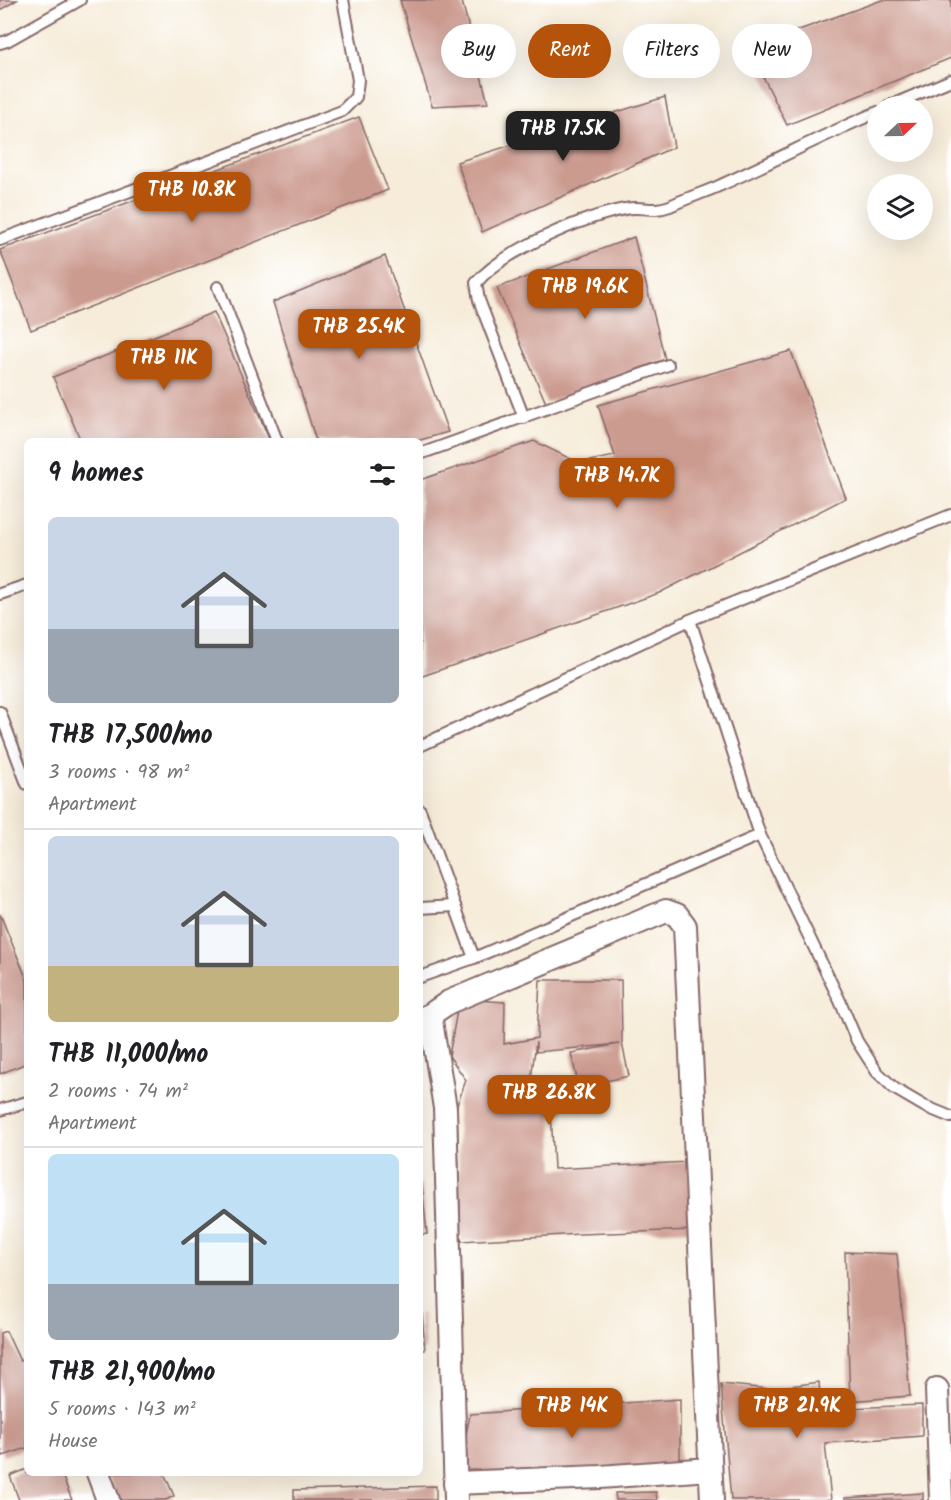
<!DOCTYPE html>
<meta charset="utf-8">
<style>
:root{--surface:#fff;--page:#f6f6f6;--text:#202124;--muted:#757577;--line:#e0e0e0;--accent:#b45309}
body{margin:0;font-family:Kalam,sans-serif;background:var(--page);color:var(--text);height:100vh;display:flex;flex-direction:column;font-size:22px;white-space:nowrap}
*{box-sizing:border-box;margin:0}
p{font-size:20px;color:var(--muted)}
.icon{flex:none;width:33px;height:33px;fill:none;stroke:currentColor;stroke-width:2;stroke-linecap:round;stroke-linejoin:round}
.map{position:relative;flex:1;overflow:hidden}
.drawer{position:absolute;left:24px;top:438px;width:399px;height:1038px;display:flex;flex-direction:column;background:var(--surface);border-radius:9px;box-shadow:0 6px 24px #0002}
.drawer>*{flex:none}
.banner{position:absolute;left:441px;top:24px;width:420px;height:54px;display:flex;gap:12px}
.needle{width:39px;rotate:68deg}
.fabs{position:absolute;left:867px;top:96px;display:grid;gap:12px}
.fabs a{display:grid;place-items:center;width:66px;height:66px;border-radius:50%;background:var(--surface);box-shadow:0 6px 24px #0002;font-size:30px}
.price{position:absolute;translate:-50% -51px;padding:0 14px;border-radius:12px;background:var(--accent);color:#fff;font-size:20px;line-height:39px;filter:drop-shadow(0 2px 3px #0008)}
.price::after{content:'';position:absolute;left:50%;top:36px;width:18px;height:14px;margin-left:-9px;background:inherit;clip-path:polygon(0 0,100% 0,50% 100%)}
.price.on{background:#222;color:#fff}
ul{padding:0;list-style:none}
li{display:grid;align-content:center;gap:12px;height:318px;padding:0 24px}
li+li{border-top:2px solid var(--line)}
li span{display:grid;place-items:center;height:186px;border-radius:9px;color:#555}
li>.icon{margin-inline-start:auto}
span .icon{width:108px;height:108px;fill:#fffc;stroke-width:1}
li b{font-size:26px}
h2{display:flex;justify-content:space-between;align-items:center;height:72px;padding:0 24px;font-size:26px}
.chip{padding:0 21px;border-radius:27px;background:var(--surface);box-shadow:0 6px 24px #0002;font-size:21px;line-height:54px}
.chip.on{background:var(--accent);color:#fff}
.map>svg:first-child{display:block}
</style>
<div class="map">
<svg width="951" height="1500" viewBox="0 0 951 1500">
<rect width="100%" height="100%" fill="#fff"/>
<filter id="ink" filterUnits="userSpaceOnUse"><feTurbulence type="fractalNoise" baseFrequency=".0167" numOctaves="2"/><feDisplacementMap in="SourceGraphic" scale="12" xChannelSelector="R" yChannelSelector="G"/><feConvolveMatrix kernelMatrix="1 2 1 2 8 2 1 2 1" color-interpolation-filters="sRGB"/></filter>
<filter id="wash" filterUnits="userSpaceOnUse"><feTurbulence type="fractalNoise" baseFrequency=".008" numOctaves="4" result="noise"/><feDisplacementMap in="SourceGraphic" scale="24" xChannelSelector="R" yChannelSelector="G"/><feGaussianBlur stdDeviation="1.35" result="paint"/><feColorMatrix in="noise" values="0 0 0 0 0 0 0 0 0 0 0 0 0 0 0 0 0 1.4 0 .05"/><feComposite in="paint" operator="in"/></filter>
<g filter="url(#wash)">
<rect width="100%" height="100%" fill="#f6ecd9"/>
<g id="blocks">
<g fill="#cc9b90">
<path d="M 0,0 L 17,0 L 0,10 Z"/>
<path d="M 400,0 L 462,1 L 488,103 L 432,106 Z"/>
<path d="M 882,0 L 951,0 L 951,58 L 787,125 L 749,48 Z"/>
<path d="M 665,97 L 674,147 L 482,232 L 457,162 Z"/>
<path d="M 359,117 L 388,190 L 31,330 L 0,250 Z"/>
<path d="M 634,237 L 665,359 L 546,403 L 497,288 Z"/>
<path d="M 385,256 L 448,432 L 417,441 L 316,441 L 273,302 Z"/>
<path d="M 214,312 L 270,441 L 81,441 L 53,377 Z"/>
<path d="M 791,351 L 846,498 L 659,593 L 420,677 L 420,480 L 534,441 L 579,463 L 615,456 L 598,405 Z"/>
<path d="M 0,914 L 27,980 L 27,1063 L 0,1074 Z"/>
<path d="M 540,980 L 621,980 L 622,1043 L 629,1076 L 579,1087 L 571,1053 L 619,1044 L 536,1052 L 536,1042 L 531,1080 L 560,1080 L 564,1111 L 551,1111 L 554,1169 L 688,1162 L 693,1230 L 580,1234 L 461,1241 L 457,1105 L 466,1080 L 449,1056 L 459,999 L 505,1002 L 504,1044 L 537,1038 Z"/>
<path d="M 420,1184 L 422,1184 L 427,1234 L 420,1235 Z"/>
<path d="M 845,1252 L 897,1254 L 910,1396 L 850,1401 Z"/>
<path d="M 420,1313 L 422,1313 L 425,1350 L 420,1350 Z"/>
<path d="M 6,1331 L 20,1361 L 27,1358 L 27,1448 L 3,1456 L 0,1446 L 0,1333 Z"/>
<path d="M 819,1382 L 821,1409 L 922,1405 L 922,1436 L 825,1443 L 831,1500 L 731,1500 L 721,1384 L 769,1389 Z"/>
<path d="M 680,1399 L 680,1463 L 458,1477 L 470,1414 Z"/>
<path d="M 27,1469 L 27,1473 L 61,1473 L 72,1500 L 19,1500 L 10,1476 Z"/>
<path d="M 106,1473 L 164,1473 L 174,1496 L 166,1500 L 118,1500 Z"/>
<path d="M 436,1486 L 436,1500 L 294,1500 L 294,1490 Z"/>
<path d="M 656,1492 L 657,1500 L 616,1500 L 615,1493 Z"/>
<path d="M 923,1493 L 923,1500 L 845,1500 L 845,1498 Z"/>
</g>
</g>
</g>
<g filter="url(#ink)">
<use href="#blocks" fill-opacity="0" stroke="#866768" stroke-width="1.5"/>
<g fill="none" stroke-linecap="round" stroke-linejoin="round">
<g stroke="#866768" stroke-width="14">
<g id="service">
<path d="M 0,43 L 7,41 L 80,0"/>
<path d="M 889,106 L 951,80"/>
<path d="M 0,240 L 342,111 L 356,97 L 358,80 L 343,0"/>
<path d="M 218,287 L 277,441"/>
<path d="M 524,418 L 479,300 L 476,283 C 504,250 583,217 625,209 C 642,205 651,213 670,206 C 686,198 704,193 721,185 C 773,162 824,134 878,112"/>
<path d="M 420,454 L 668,365"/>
<path d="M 0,594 L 27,585"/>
<path d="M 690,620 L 760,835 L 840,1001 L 857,1041 L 877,1072 L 895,1089 L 924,1106 L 951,1117"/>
<path d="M 0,712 L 27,784"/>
<path d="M 420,746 L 690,620 L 951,515"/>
<path d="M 420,810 L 474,958"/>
<path d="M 420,908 L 455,906"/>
<path d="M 420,977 L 474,958 L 760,835"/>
<path d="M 0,1110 L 27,1102"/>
</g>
</g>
<g stroke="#866768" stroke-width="26">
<g id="minor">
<path d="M 430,1015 L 445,1108 L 456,1500"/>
<path d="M 420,1019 L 430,1015 L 449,1002 L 666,911 L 677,915 L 685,926 L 712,1500"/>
<path d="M 937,1389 L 941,1500"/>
<path d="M 98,1473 L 108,1500"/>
<path d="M 455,1483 L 600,1477 L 710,1469"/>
</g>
</g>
<use href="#service" stroke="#fff" stroke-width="10"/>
<use href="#minor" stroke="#fff" stroke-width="22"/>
</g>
</g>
</svg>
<div class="fabs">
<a><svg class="needle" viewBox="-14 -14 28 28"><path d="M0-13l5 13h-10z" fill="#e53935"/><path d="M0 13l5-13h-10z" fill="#757577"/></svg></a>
<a><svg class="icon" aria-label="layers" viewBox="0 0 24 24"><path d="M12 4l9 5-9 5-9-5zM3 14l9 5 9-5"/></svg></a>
</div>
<b class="price on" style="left:563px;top:162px">THB 17.5K</b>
<b class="price" style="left:192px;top:223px">THB 10.8K</b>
<b class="price" style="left:585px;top:320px">THB 19.6K</b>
<b class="price" style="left:359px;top:360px">THB 25.4K</b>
<b class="price" style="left:164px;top:391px">THB 11K</b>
<b class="price" style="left:617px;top:509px">THB 14.7K</b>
<b class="price" style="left:549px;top:1126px">THB 26.8K</b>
<b class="price" style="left:572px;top:1439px">THB 14K</b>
<b class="price" style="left:797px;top:1439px">THB 21.9K</b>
<div class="banner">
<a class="chip">Buy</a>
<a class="chip on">Rent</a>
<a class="chip">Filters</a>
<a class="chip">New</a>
</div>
<section class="drawer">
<h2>9 homes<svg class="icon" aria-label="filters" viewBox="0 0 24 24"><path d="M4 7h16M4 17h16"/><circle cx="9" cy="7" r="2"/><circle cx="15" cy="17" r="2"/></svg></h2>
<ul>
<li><span style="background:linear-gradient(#c9d6e8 60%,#9aa5b1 0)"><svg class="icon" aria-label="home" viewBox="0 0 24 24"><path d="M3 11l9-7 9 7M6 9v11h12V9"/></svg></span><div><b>THB 17,500/mo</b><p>3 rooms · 98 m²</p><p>Apartment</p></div></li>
<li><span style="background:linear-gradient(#c9d6e8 70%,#c2b280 0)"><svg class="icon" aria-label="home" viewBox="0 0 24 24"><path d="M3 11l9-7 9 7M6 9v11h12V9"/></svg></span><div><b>THB 11,000/mo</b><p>2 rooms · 74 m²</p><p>Apartment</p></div></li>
<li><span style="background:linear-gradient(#bfe0f5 70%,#9aa5b1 0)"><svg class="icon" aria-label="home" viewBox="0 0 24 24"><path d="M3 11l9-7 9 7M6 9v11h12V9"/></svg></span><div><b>THB 21,900/mo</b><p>5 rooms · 143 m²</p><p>House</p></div></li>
</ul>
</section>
</div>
